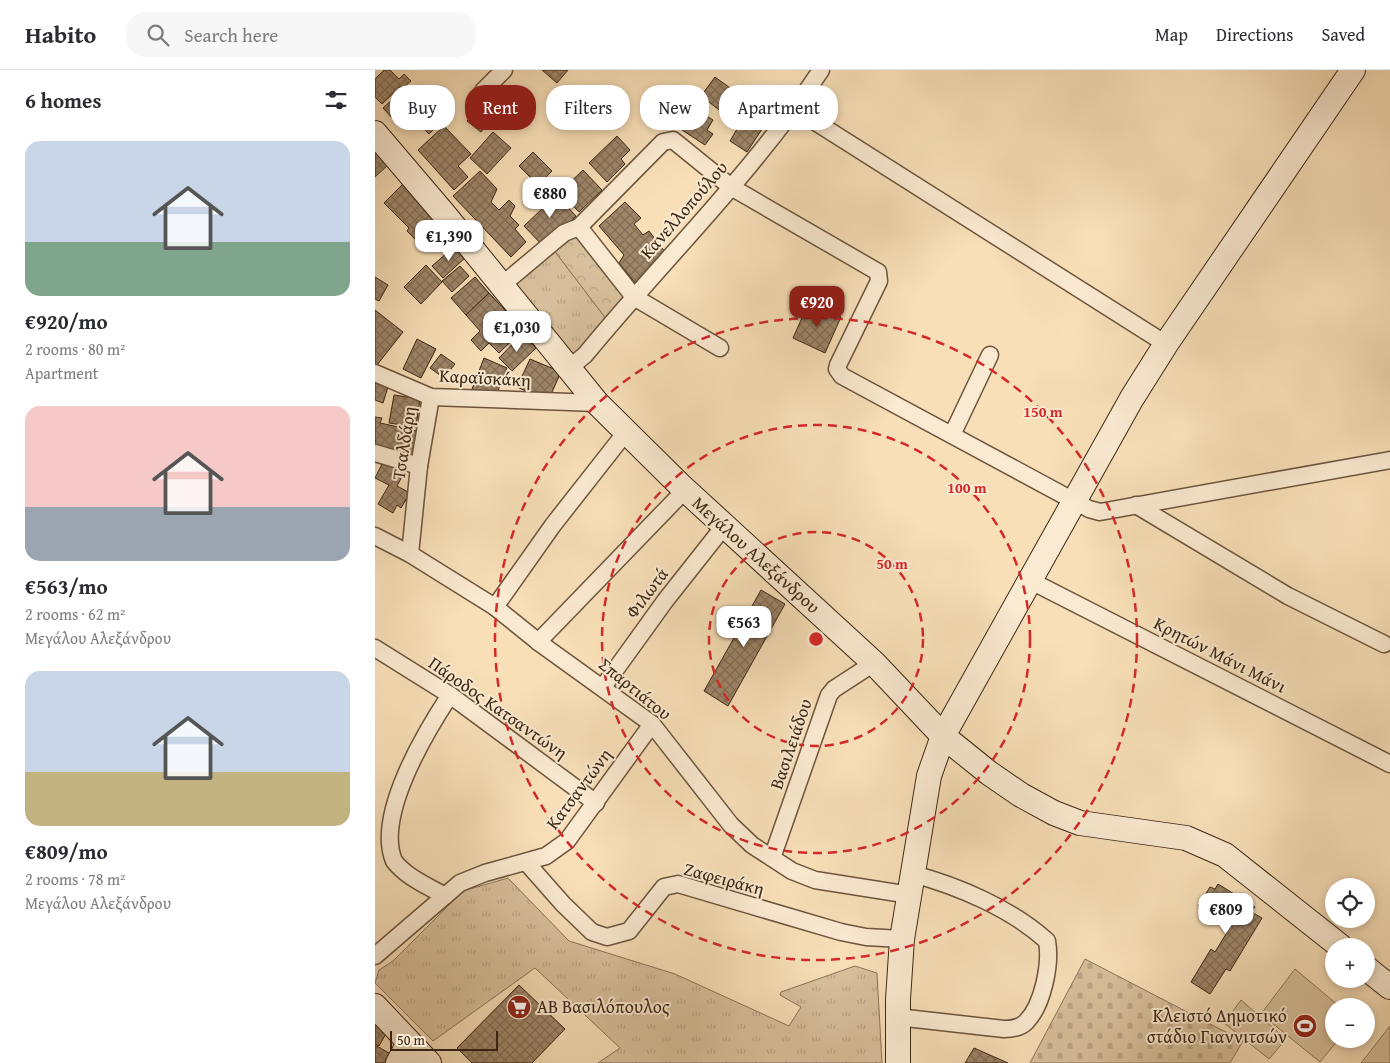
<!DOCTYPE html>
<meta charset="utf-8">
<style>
:root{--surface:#fff;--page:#f7f7f7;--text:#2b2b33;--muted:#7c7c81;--line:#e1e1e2;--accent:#8f2418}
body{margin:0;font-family:"Gentium Book Plus",serif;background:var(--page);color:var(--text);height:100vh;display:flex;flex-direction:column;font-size:19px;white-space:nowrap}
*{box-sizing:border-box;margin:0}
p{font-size:16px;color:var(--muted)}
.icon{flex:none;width:28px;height:28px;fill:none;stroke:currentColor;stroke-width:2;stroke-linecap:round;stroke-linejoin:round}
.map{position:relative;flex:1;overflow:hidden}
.sheet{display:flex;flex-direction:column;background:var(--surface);width:375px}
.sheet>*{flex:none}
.banner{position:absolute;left:15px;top:15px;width:475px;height:45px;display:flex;gap:10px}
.buttons{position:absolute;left:950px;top:808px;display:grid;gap:10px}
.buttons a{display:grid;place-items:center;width:50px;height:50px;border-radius:50%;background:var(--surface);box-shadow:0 2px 8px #0003;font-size:25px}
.scale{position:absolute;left:15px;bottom:12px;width:108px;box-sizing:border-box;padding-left:5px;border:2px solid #3d2613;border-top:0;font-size:14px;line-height:18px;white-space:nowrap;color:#3d2613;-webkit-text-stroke:4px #faead1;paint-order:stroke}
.price{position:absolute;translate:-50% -42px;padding:0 11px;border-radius:10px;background:#fff;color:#222;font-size:16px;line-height:32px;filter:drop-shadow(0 1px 2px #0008)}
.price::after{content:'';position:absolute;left:50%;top:30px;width:15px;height:11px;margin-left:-8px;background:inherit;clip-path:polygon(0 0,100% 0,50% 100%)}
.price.current{background:var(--accent);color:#fff}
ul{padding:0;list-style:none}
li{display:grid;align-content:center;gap:10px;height:265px;padding:0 25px}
li span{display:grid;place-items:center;height:155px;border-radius:15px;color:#555}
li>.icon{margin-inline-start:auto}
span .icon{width:90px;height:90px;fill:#fffc;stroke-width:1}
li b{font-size:21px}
h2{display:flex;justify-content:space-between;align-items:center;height:60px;padding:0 25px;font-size:21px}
.tag{padding:0 18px;border-radius:20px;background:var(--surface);box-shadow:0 2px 8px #0003;font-size:18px;line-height:45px}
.tag.current{background:var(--accent);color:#fff}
header{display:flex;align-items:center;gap:30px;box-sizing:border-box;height:70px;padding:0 25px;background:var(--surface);border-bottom:1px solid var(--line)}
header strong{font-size:24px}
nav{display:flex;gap:28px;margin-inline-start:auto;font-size:18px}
.search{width:350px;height:45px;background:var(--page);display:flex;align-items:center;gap:12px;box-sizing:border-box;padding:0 18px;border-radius:20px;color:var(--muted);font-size:19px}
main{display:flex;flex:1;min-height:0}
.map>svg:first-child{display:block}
</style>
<header>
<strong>Habito</strong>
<div class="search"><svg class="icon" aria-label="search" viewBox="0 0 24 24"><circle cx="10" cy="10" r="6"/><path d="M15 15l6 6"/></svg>Search here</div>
<nav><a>Map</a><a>Directions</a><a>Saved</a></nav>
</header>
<main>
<section class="sheet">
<h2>6 homes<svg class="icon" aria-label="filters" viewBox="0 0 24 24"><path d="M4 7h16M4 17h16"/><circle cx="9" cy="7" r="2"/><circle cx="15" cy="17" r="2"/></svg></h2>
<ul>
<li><span style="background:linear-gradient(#c9d6e8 65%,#7fa58c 0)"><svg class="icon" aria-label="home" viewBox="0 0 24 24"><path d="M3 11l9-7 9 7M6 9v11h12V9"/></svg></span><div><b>€920/mo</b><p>2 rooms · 80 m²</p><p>Apartment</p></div></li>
<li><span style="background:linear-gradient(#f6c9c9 65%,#9aa5b1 0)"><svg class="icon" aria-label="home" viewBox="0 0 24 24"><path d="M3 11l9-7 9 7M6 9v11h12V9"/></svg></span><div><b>€563/mo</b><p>2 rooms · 62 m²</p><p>Μεγάλου Αλεξάνδρου</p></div></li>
<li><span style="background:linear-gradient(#c9d6e8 65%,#c2b280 0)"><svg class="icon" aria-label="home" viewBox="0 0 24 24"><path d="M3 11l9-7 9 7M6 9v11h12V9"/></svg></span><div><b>€809/mo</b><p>2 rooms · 78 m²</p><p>Μεγάλου Αλεξάνδρου</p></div></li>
</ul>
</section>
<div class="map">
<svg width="1015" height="993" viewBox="0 0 1015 993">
<defs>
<pattern id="grass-tufts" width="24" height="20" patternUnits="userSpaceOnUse" patternTransform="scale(1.25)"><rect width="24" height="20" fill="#d8c09c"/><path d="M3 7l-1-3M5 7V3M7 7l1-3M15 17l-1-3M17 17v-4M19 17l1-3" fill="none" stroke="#baa586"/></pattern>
<pattern id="cemetery-stones" width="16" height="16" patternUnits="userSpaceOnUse" patternTransform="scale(1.25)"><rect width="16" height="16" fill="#d8c09c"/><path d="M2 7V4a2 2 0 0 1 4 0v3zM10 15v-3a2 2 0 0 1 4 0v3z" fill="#baa586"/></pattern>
<pattern id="park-crowns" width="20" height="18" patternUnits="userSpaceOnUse" patternTransform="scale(1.25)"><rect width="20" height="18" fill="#d8c09c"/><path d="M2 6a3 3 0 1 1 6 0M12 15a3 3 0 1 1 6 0" fill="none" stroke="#baa586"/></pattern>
<pattern id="building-cross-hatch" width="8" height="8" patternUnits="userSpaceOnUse" patternTransform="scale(1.25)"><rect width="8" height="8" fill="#9e8669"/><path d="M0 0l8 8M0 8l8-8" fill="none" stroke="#826d55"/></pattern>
</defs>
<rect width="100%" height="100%" fill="#f8dfb8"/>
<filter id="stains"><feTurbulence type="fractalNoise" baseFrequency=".004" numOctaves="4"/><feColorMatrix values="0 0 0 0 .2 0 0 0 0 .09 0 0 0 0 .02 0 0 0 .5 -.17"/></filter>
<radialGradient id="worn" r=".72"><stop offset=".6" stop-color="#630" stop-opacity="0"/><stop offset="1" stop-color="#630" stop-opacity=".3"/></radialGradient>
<g fill="url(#grass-tufts)" stroke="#8a7358">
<path d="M 175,175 L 235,254 L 202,292 L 127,215 Z"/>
<path d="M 133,808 L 194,871 L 300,904 L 414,956 L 426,937 L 405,925 L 406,922 L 480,896 L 502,903 L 507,993 L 223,993 L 245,978 L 160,898 L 58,971 L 0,913 L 4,900 L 18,891 L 88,821 Z"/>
</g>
<path fill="url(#cemetery-stones)" stroke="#8a7358" d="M 710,889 L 868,971 L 855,993 L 655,993 Z"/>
<path fill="url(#park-crowns)" stroke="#8a7358" d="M 196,159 L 259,227 L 235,254 L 175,175 Z"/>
<g fill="#d8c09c" stroke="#8a7358">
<path d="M 920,899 L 964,936 L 959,936 L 959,969 L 964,969 L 945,992 L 886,944 Z"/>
<path d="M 866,930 L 911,969 L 894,989 L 849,953 Z"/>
<path d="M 1015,956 L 1015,993 L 986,993 Z"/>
</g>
<g fill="url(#building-cross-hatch)" stroke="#3d2613">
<path d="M 9,0 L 15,0 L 24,9 L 29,4 L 36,11 L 27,19 L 25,17 L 7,34 L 0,27 L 0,9 Z"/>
<path d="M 167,0 L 193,0 L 182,13 Z"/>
<path d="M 340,7 L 366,26 L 352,46 L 326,26 Z"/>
<path d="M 31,17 L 42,29 L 19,50 L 8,38 Z"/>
<path d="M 57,24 L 76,42 L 54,64 L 36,46 Z"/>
<path d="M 109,29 L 123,39 L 106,62 L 92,51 Z"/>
<path d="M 376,35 L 395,47 L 372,82 L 355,71 Z"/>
<path d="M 317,37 L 338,50 L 332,60 L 338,64 L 330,75 L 304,58 Z"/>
<path d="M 69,56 L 96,84 L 83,96 L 93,107 L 79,120 L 43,80 Z"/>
<path d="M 118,62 L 136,78 L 112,104 L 95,88 Z"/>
<path d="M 242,66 L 255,80 L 246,89 L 250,94 L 232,112 L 214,93 Z"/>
<path d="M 0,79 L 14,94 L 0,107 Z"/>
<path d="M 158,82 L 177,101 L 163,115 L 144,96 Z"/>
<path d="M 208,100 L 227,120 L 204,142 L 185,122 Z"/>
<path d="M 105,101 L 122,119 L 116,132 L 124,140 L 134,130 L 140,136 L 135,146 L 144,155 L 140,159 L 151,172 L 136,187 L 78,126 Z"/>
<path d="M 29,113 L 70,154 L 61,162 L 65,165 L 55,175 L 49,168 L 44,173 L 32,161 L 34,158 L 9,133 Z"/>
<path d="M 176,120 L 201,146 L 169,177 L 149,156 L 169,137 L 164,132 Z"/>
<path d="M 250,132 L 266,148 L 259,154 L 268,165 L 274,161 L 290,182 L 261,214 L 244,193 L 249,185 L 224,156 Z"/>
<path d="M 80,176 L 91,187 L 68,208 L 57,196 Z"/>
<path d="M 51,195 L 67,212 L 46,234 L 29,217 Z"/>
<path d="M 85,196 L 94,206 L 77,222 L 67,211 Z"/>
<path d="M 0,207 L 13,215 L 4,231 L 0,229 Z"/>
<path d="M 100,207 L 114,223 L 91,245 L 76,228 Z"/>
<path d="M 114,223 L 131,241 L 121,250 L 129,259 L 137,251 L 147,261 L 124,283 L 114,273 L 106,281 L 96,270 L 105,261 L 91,245 Z"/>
<path d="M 434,232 L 466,247 L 450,283 L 418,268 Z"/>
<path d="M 0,240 L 28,262 L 2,295 L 0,294 Z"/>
<path d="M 147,264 L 161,278 L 137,301 L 124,288 Z"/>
<path d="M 42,269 L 61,279 L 46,308 L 28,299 Z"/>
<path d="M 66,284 L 80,294 L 69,308 L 55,298 Z"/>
<path d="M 109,288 L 132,298 L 120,328 L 97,319 Z"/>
<path d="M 155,289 L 186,302 L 173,331 L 142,317 Z"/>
<path d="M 0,313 L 13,317 L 8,333 L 0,330 Z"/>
<path d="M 19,325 L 45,329 L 41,357 L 14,353 Z"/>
<path d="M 0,347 L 7,348 L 5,353 L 42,361 L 37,388 L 0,380 Z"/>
<path d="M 10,388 L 31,399 L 22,416 L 35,423 L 26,438 L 22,435 L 18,443 L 3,434 L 14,415 L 0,408 Z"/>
<path d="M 386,520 L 410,534 L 353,636 L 329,621 Z"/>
<path d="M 843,814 L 880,837 L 876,842 L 887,848 L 855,901 L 851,899 L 835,924 L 816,912 L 836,879 L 840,882 L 851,864 L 850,852 L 823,836 L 835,817 L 840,819 Z"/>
<path d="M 144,915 L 190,959 L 157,993 L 97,993 L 82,978 Z"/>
<path d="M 0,953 L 13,960 L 4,976 L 0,974 Z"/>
<path d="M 0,975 L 19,986 L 15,993 L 0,993 Z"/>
<path d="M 599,978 L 633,993 L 590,993 Z"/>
</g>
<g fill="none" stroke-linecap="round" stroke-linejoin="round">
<g stroke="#6c543c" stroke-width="19">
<g id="street">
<path d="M 108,21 L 129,0"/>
<path d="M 420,39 L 791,274"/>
<path d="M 204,157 L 259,227 L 345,278"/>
<path d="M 127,215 L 189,163 L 204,157 L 288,72 L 298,70 L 356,117 L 503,202 L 504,211 L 463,295 L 462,299 L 467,306 L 714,439 L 725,442 L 1015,390"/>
<path d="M 193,299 L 210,285 C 288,190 378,103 446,0"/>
<path d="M 0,303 L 56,327 L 222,333"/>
<path d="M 577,365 L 615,285"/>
<path d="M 0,383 L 44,396"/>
<path d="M 761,435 L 913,526 L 1009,574"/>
<path d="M 0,466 L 35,484 L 120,537 L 166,574 L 277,654 L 356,755 L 377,775 L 417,801 L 440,810 L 535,825"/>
<path d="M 35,484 L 44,396 L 56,327"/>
<path d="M 656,511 L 1015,694"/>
<path d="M 120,537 L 178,455 L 251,362"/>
<path d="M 163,572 L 310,420"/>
<path d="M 0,578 L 75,625 L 221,733"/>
<path d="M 228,617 L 290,531 L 350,455"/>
<path d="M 397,788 L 454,625 L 459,619 L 499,593"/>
<path d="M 151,792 L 188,834 L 217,862 L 232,867 L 254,861 L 289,817 L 303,814 L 466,862 L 491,867 L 527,869"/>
<path d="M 70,826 C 53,816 31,807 19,791 C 0,746 50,663 75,625"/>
<path d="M 0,886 L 85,813 L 110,803 L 171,786 L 192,771 L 277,654"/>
<path d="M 522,947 L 629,959 C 637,959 645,958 651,952 C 668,935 676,894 672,871 C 637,839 583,816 538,804"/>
</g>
</g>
<g stroke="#3d2613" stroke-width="26">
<g id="secondary">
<path d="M 0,63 L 69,144 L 222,333 L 305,415 L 499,593 L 568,666 L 614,703 L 646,725 L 679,743 L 705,753 L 811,768 L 850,785 L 965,876"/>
<path d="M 991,898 L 1015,917"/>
<path d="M 0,936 L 54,993"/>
<path d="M 23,993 L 34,973"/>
<path d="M 523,993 L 523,929 L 527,869 L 554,706 L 568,666 L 757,328 L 791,274 L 978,0"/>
</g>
</g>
<use href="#street" stroke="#faead1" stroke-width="16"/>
<use href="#secondary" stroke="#faead1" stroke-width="24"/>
</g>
<g fill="none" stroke="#d62828" stroke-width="2.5" stroke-dasharray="9 6">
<circle cx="441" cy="569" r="107"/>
<circle cx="441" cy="569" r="214"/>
<circle cx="441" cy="569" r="321"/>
</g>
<defs>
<g id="supermarket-disc" transform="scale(1.25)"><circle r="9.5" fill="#8f2418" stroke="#faead1"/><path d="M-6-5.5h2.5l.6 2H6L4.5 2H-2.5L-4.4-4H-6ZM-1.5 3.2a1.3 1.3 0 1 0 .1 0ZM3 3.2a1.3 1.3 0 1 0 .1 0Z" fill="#fff"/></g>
<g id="stadium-disc" transform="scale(1.25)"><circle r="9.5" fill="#8f2418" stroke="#faead1"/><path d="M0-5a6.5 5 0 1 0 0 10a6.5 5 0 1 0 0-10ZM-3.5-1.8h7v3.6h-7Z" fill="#fff"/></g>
</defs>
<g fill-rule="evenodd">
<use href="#supermarket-disc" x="144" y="937"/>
<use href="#stadium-disc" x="930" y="956"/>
</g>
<g text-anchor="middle" stroke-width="4" stroke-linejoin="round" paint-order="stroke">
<g font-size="18" fill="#3d2613" stroke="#faead1">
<text transform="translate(309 140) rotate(-49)" y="6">Κανελλοπούλου</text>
<text transform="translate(110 308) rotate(3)" y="6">Καραϊσκάκη</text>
<text transform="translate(29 373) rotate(-81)" y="6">Τσαλδάρη</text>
<text transform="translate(381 485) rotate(42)" y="6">Μεγάλου Αλεξάνδρου</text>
<text transform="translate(272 523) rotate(-53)" y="6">Φιλωτά</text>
<text transform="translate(845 585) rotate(27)" y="6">Κρητών Μάνι Μάνι</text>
<text transform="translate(260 619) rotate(39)" y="6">Σπαρτιάτου</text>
<text transform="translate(123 638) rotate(35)" y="6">Πάροδος Κατσαντώνη</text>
<text transform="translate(416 674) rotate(-71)" y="6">Βασιλειάδου</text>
<text transform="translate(204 719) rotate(-53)" y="6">Κατσαντώνη</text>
<text transform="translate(349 809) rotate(15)" y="6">Ζαφειράκη</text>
</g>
<g font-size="18" fill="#3d2613" stroke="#faead1" text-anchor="start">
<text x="162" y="943">ΑΒ Βασιλόπουλος</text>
<text x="912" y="952" text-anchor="end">Κλειστό Δημοτικό<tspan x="912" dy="21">στάδιο Γιαννιτσών</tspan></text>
</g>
</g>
<circle cx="441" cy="569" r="8" fill="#d62828" stroke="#faead1" stroke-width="2.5"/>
<g font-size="15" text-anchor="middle" font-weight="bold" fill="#d62828" stroke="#faead1" stroke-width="4" stroke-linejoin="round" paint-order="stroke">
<text x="668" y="347">150 m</text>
<text x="592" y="423">100 m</text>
<text x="517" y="499">50 m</text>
</g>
<rect width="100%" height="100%" filter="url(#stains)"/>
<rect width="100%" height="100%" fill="url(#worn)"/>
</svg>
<div class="buttons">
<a><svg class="icon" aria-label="locate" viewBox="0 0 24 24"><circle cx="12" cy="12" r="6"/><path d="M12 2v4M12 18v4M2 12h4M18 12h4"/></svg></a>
<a>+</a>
<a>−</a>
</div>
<div class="scale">50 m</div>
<b class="price" style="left:175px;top:149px">€880</b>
<b class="price" style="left:74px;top:192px">€1,390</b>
<b class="price current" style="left:442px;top:258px">€920</b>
<b class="price" style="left:142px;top:283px">€1,030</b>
<b class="price" style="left:369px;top:578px">€563</b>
<b class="price" style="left:851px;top:865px">€809</b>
<div class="banner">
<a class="tag">Buy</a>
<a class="tag current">Rent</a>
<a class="tag">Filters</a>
<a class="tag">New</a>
<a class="tag">Apartment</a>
</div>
</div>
</main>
